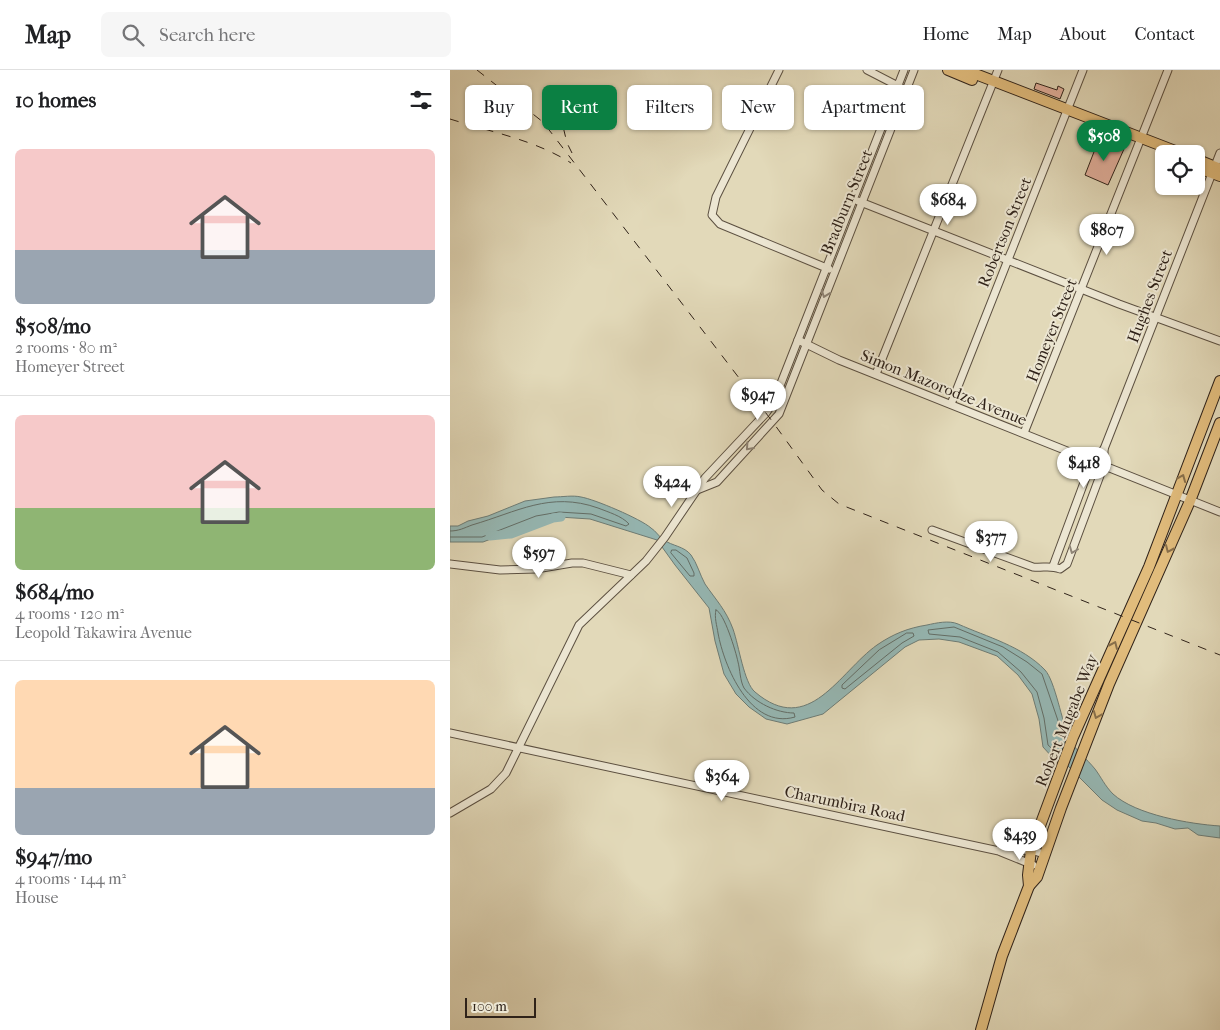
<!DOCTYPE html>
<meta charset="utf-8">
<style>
:root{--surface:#fff;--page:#f6f6f6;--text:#202124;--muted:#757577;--line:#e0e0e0;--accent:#0b8043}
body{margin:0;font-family:"IM FELL French Canon",serif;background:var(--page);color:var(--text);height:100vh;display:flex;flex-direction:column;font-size:19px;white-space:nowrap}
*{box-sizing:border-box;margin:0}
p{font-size:16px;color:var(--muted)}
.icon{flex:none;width:28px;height:28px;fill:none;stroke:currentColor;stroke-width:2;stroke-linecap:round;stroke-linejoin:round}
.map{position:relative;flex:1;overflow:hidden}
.drawer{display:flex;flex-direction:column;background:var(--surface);width:450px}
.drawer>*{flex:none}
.hud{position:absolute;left:15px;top:15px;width:475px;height:45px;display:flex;gap:10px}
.tools{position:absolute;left:705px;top:75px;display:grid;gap:10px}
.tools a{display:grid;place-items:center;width:50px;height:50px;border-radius:8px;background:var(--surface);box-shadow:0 1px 4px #0004;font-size:25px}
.scale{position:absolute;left:15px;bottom:12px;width:71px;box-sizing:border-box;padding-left:5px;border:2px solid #2f2219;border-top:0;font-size:14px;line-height:18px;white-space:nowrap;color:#2f2219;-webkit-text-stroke:4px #ece6d2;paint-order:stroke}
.price{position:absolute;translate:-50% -42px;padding:0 11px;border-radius:18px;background:#fff;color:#222;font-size:16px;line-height:32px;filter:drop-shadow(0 1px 2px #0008)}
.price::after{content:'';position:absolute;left:50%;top:30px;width:15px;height:11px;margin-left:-8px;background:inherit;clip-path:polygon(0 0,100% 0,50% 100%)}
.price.selected{background:var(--accent);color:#fff}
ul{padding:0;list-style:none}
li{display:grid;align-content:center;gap:10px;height:265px;padding:0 15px}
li+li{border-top:1px solid var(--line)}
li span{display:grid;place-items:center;height:155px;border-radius:8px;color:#555}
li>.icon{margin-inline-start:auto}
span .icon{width:90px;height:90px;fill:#fffc;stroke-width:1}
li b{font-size:21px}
h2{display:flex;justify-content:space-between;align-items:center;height:60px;padding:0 15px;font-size:21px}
.tag{padding:0 18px;border-radius:8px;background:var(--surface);box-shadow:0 1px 4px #0004;font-size:18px;line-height:45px}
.tag.selected{background:var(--accent);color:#fff}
header{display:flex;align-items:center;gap:30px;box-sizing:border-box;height:70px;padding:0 25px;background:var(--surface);border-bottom:1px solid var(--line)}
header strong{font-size:24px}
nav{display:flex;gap:28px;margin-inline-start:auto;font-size:18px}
.search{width:350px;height:45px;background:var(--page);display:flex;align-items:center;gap:12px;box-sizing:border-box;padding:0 18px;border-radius:8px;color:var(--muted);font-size:19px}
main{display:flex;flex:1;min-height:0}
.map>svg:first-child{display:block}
</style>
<header>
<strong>Map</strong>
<div class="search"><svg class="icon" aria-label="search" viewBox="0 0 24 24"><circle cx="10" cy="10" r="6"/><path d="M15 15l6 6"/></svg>Search here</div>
<nav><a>Home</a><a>Map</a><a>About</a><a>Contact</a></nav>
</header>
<main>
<section class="drawer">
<h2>10 homes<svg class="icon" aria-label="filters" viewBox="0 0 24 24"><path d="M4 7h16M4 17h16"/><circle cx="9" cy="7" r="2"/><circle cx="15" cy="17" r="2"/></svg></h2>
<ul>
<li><span style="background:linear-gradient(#f6c9c9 65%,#9aa5b1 0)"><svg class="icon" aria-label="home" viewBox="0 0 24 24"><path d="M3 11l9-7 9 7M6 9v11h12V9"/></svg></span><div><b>$508/mo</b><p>2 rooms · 80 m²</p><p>Homeyer Street</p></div></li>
<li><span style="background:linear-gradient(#f6c9c9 60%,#8fb573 0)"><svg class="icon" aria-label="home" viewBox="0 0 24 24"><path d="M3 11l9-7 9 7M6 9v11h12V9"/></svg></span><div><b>$684/mo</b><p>4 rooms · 120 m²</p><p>Leopold Takawira Avenue</p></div></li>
<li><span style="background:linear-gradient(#ffd9b3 70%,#9aa5b1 0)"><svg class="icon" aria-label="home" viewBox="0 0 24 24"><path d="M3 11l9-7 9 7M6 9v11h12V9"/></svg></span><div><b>$947/mo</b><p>4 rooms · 144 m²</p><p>House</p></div></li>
</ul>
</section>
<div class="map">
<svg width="770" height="960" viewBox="0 0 770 960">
<rect width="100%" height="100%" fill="#e2d9b9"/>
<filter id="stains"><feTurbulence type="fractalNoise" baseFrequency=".004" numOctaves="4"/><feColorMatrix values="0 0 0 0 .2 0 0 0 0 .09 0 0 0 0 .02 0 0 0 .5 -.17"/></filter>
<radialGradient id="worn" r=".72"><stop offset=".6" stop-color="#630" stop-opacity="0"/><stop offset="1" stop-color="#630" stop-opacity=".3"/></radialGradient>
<path fill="#96b9b6" stroke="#6d7d77" d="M 104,427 C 112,427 123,425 131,427 C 144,429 191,449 201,458 C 206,461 209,467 214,470 C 222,476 234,476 241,485 C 247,493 250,505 255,514 C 266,530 276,540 283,559 C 289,576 294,613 305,622 C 359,668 389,602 427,575 C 443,564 458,558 477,555 C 486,553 499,550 508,554 C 537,567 572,576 595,600 C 605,611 612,652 619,668 C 624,679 637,689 645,699 C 651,707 655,716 663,724 C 686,745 740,754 770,756 L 770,768 L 748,765 L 738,758 L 725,759 L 706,753 L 692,751 L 667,740 L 652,730 L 617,695 L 603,688 L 593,677 L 589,649 L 582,624 L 568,605 L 547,586 L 509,572 L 489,569 L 469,570 L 455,577 L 373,644 L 337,654 L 316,649 L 299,637 L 286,624 L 274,604 L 265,571 L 259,538 L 225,495 L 207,470 L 140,449 L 109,447 L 88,451 L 33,472 L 0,472 L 0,456 L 8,456 L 18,451 L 38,446 L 75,431 Z"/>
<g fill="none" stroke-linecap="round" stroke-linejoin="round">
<g stroke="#626e68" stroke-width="1">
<path d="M 0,461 C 9,461 14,458 22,455 C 67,442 100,421 148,438 C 158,442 172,446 179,454 L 176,456 L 141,444 L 109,442 L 86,446 L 32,467 L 0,467"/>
<path d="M 222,480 L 226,480 L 237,488 L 244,503 L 244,506 L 240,506 L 221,483 Z"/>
<path d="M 266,540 C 274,542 286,582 288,592 C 290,599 290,611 294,618 C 305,633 327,643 344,643 L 345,647 C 300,660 274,596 268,563 C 267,556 264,547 266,540 Z"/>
<path d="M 457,563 L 463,563 L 464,566 L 452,573 L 395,619 L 392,618 L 392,615 L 429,580 Z"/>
<path d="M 609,685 L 598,675 L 594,648 L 587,622 L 571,602 L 548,582 L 510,567 L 479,564 L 478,560 L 504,557 L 553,577 L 577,592 L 592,604 L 615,671"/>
</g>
<path stroke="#96b9b6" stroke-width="9" d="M 40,466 L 61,464 L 103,448 L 111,447"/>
</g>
<g fill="#e2af9c" stroke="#2f2219">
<path d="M 586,13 L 607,20 L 608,16 L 614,19 L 610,29 L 584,19 Z"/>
<path d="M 649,69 L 674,79 L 658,115 L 635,105 Z"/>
</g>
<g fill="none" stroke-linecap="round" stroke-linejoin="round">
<g stroke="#5c5041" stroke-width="9">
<g id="minor">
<path d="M 329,0 L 266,127 L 262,145 L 270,154 L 379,199"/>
<path d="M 417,0 L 450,17"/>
<path d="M 408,131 L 669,234 L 770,271"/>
<path d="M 348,270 L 389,290 L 770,442"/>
<path d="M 426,304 L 548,0"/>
<path d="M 501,334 L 633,0"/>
<path d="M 574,363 L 718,0"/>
<path d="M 247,420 L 267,412 L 329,344 L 464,0"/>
<path d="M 482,460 L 583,497 C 593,498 601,495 610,499 L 617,494 L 654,395 L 654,379 L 770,83"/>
<path d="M 0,494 L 50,500 L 86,499 L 122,493 L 133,493 L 181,505"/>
<path d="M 603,496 L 642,391 L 654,379"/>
<path d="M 0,663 L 549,781 L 581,780 L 594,784"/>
<path d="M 0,743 L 41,719 L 56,703 L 129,555 L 196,491 L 215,467 L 255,408 L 316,343 L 324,331 L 454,0"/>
<path d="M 551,782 L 583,795"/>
</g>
</g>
<g stroke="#2f2219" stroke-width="12">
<g id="highway">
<path d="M 498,0 L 522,10"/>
<path d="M 515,0 L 733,84"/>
<path d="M 746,89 L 770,99"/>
<path d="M 746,97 L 770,106"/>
<path d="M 579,816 L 587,807 L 611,738 L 659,614 L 740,431 L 770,353"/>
<path d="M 531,960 L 552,886 L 579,816 L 578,805 L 581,780 L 623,667 L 699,497 L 770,311"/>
</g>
</g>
<use href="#minor" stroke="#ece6d2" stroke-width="7"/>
<use href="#highway" stroke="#e1bc7c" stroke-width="10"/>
<g stroke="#2f2219" stroke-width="1" stroke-dasharray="9 9" stroke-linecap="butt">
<path d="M 27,0 L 93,52 L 322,351 L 372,420 L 389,434 L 770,585"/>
<path d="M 105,23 L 117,73 L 122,83"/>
<path d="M 0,49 C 41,62 85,70 121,93"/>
</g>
</g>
<defs><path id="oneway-chevron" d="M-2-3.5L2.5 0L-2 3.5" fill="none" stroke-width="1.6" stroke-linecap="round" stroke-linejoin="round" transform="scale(1.25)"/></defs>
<g stroke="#8e8476">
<use href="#oneway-chevron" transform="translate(375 224) rotate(110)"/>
<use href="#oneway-chevron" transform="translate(299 377) rotate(132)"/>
<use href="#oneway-chevron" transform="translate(623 480) rotate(111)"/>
</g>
<g stroke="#886f4a">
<use href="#oneway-chevron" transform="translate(732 408) rotate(-68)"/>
<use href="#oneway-chevron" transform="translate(719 479) rotate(114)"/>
<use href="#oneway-chevron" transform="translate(664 575) rotate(-66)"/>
<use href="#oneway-chevron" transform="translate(647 645) rotate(112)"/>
</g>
<g text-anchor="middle" stroke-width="4" stroke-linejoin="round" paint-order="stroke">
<g font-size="16" fill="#2f2219" stroke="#ece6d2">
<text transform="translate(396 132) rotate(-68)" y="6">Bradburn Street</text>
<text transform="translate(554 162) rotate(-68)" y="6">Robertson Street</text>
<text transform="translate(699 226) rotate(-69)" y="6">Hughes Street</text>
<text transform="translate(601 260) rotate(-68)" y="6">Homeyer Street</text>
<text transform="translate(494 317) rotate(22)" y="6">Simon Mazorodze Avenue</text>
<text transform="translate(616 650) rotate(-68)" y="6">Robert Mugabe Way</text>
<text transform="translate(395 733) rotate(12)" y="6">Charumbira Road</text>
</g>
</g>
<rect width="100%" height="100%" filter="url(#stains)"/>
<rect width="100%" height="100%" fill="url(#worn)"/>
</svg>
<div class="tools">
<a><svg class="icon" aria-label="locate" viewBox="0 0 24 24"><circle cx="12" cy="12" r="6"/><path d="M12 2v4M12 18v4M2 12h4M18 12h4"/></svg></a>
</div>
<div class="scale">100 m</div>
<b class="price selected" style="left:654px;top:92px">$508</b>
<b class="price" style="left:498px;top:156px">$684</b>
<b class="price" style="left:657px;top:186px">$807</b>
<b class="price" style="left:308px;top:351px">$947</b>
<b class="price" style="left:634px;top:419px">$418</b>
<b class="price" style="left:222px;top:438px">$424</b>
<b class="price" style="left:541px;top:493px">$377</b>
<b class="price" style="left:89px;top:509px">$597</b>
<b class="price" style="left:272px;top:732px">$364</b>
<b class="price" style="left:570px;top:791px">$439</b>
<div class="hud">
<a class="tag">Buy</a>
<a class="tag selected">Rent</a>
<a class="tag">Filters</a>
<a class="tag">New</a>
<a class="tag">Apartment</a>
</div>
</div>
</main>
